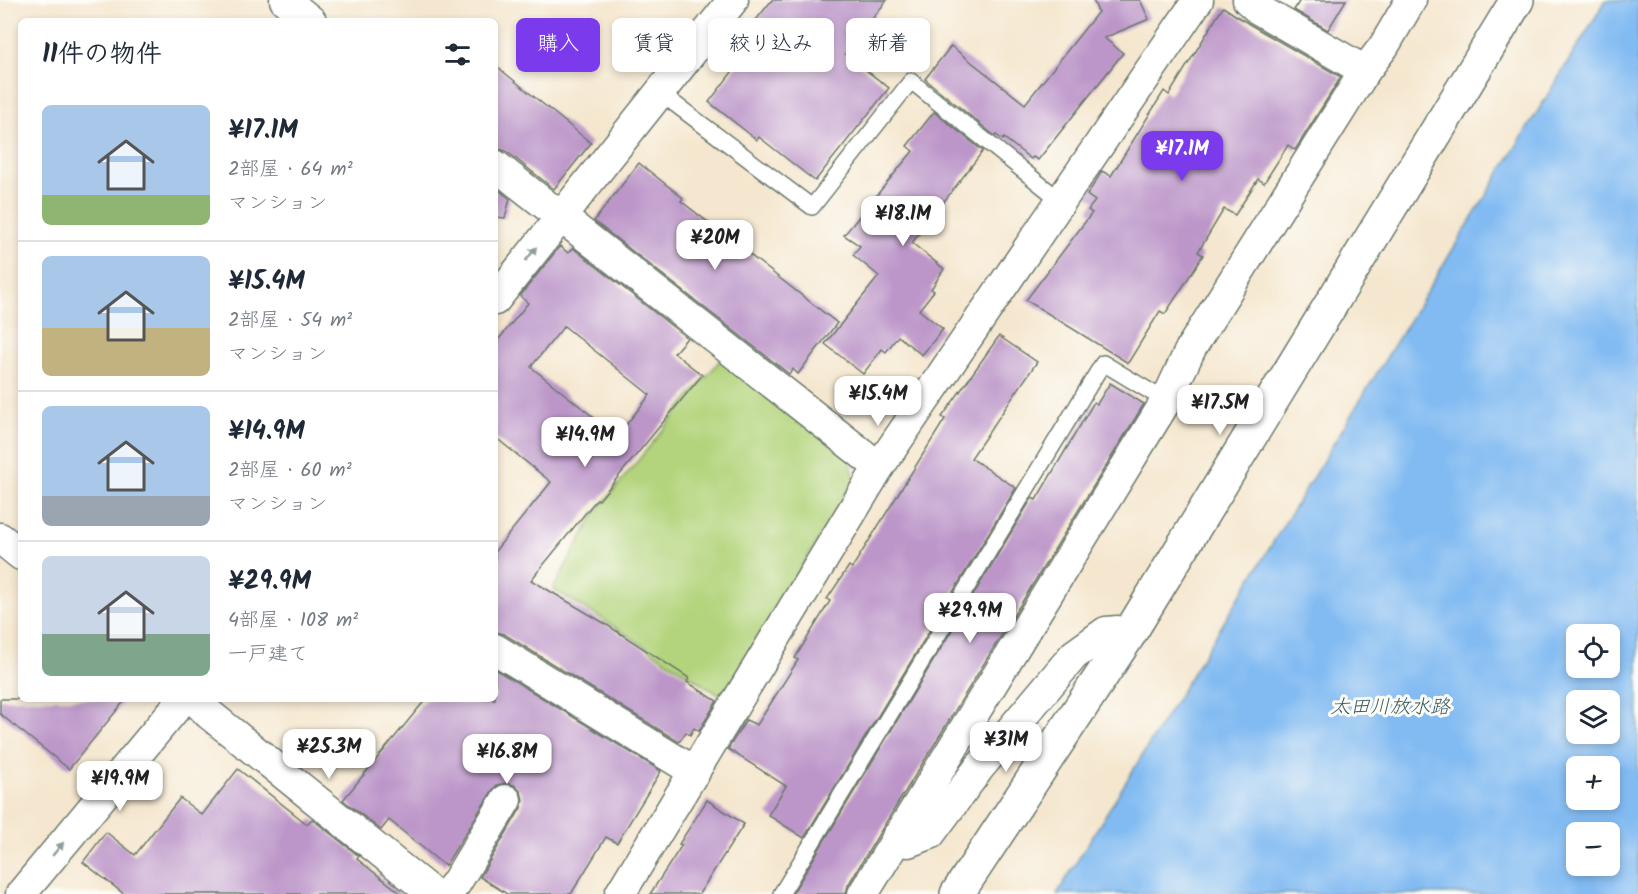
<!DOCTYPE html>
<html lang="ja">
<meta charset="utf-8">
<style>
:root{--surface:#fff;--page:#f2f2f3;--text:#1f2937;--muted:#747a83;--line:#e0e1e3;--accent:#7c3aed}
body{margin:0;font-family:Kalam,"Klee One",sans-serif;background:var(--page);color:var(--text);height:100vh;display:flex;flex-direction:column;font-size:22px;white-space:nowrap}
*{box-sizing:border-box;margin:0}
p{font-size:20px;color:var(--muted)}
.icon{flex:none;width:33px;height:33px;fill:none;stroke:currentColor;stroke-width:2;stroke-linecap:round;stroke-linejoin:round}
.map{position:relative;flex:1;overflow:hidden}
.side{position:absolute;left:18px;top:18px;width:480px;height:684px;display:flex;flex-direction:column;background:var(--surface);border-radius:9px;box-shadow:0 3px 9px #0003}
.side>*{flex:none}
.top-card{position:absolute;left:516px;top:18px;width:570px;height:54px;display:flex;gap:12px}
.fabs{position:absolute;left:1566px;top:624px;display:grid;gap:12px}
.fabs a{display:grid;place-items:center;width:54px;height:54px;border-radius:9px;background:var(--surface);box-shadow:0 3px 9px #0003;font-size:30px}
.price{position:absolute;translate:-50% -51px;padding:0 14px;border-radius:12px;background:#fff;color:#222;font-size:20px;line-height:39px;filter:drop-shadow(0 2px 3px #0008)}
.price::after{content:'';position:absolute;left:50%;top:36px;width:18px;height:14px;margin-left:-9px;background:inherit;clip-path:polygon(0 0,100% 0,50% 100%)}
.price.current{background:var(--accent);color:#fff}
ul{padding:0;list-style:none}
li{display:flex;align-items:center;gap:18px;height:150px;padding:0 24px}
li+li{border-top:2px solid var(--line)}
li span{display:grid;place-items:center;flex:none;width:168px;height:120px;border-radius:9px;color:#555}
li>.icon{margin-inline-start:auto}
span .icon{width:72px;height:72px;fill:#fffc;stroke-width:1}
li b{font-size:26px}
h2{display:flex;justify-content:space-between;align-items:center;height:72px;padding:0 24px;font-size:26px}
.tag{padding:0 21px;border-radius:9px;background:var(--surface);box-shadow:0 3px 9px #0003;font-size:21px;line-height:54px}
.tag.current{background:var(--accent);color:#fff}
.map>svg:first-child{display:block}
</style>
<div class="map">
<svg width="1638" height="894" viewBox="0 0 1638 894">
<rect width="100%" height="100%" fill="#fdfcf7"/>
<filter id="ink" filterUnits="userSpaceOnUse"><feTurbulence type="fractalNoise" baseFrequency=".0167" numOctaves="2"/><feDisplacementMap in="SourceGraphic" scale="12" xChannelSelector="R" yChannelSelector="G"/><feConvolveMatrix kernelMatrix="1 2 1 2 8 2 1 2 1" color-interpolation-filters="sRGB"/></filter>
<filter id="wash" filterUnits="userSpaceOnUse"><feTurbulence type="fractalNoise" baseFrequency=".008" numOctaves="4" result="noise"/><feDisplacementMap in="SourceGraphic" scale="24" xChannelSelector="R" yChannelSelector="G"/><feGaussianBlur stdDeviation="1.35" result="paint"/><feColorMatrix in="noise" values="0 0 0 0 0 0 0 0 0 0 0 0 0 0 0 0 0 1.4 0 .05"/><feComposite in="paint" operator="in"/></filter>
<g filter="url(#wash)">
<rect width="100%" height="100%" fill="#f5e7cf"/>
<path fill="#b3d47c" stroke="#698858" stroke-width="1.5" d="M 720,360 L 849,458 L 855,479 L 722,697 L 612,625 L 553,589 L 596,512 Z"/>
<path fill="#82bbf2" stroke="#507c93" stroke-width="1.5" fill-rule="evenodd" d="M 1606,0 L 1638,0 L 1638,894 L 1057,894 ZM 1576,634 L 1610,634 L 1610,668 L 1576,668 ZM 1576,700 L 1610,700 L 1610,734 L 1576,734 ZM 1576,766 L 1610,766 L 1610,800 L 1576,800 ZM 1576,832 L 1610,832 L 1610,866 L 1576,866 Z"/>
<g id="blocks">
<g fill="#bc96c9" fill-rule="evenodd">
<path d="M 772,0 L 887,0 L 845,54 L 889,88 L 815,181 L 759,137 L 757,140 L 709,102 L 739,63 L 728,55 Z"/>
<path d="M 1093,0 L 1140,0 L 1149,19 L 1104,38 L 1123,53 L 1038,160 L 1033,157 L 1031,159 L 1004,138 L 1003,140 L 996,135 L 995,136 L 925,79 L 951,46 L 1025,104 L 1098,12 Z"/>
<path d="M 1300,0 L 1346,0 L 1328,30 L 1294,10 Z"/>
<path d="M 1223,7 L 1249,24 L 1341,77 L 1295,150 L 1288,145 L 1264,183 L 1258,179 L 1235,215 L 1224,209 L 1198,252 L 1203,255 L 1184,285 L 1165,314 L 1160,311 L 1128,363 L 1026,300 L 1092,213 L 1088,210 L 1095,201 L 1087,195 L 1101,173 L 1102,171 L 1111,176 L 1164,91 L 1169,95 Z"/>
<path d="M 495,65 L 591,143 L 554,189 L 506,151 L 495,148 Z"/>
<path d="M 934,112 L 983,151 L 912,243 L 944,269 L 931,289 L 934,291 L 919,310 L 943,329 L 922,355 L 898,336 L 886,352 L 882,349 L 863,374 L 825,344 L 879,276 L 853,255 L 860,246 L 844,235 L 913,151 L 907,146 Z"/>
<path d="M 639,163 L 683,198 L 681,201 L 837,323 L 798,374 L 793,369 L 789,374 L 594,221 Z"/>
<path d="M 495,187 L 510,199 L 505,218 L 495,217 Z"/>
<path d="M 560,246 L 568,253 L 573,248 L 687,338 L 674,353 L 702,375 L 599,500 L 597,499 L 531,580 L 604,623 L 689,678 L 687,682 L 717,701 L 699,731 L 694,728 L 690,735 L 686,732 L 679,742 L 504,634 L 495,632 L 495,551 L 551,482 L 495,437 L 495,344 L 528,303 L 520,296 ZM 564,326 L 650,395 L 617,436 L 531,367 Z"/>
<path d="M 999,336 L 1037,362 L 971,458 L 1016,488 L 804,838 L 768,815 L 786,786 L 728,749 L 746,720 L 757,725 L 798,660 L 795,658 L 830,601 L 827,599 L 849,566 L 852,568 L 945,419 L 942,417 Z"/>
<path d="M 1110,383 L 1144,404 L 882,829 L 848,885 L 846,894 L 792,894 L 1032,498 L 1036,500 L 1094,402 L 1097,404 Z"/>
<path d="M 495,669 L 661,771 L 617,843 L 606,837 L 571,894 L 507,894 L 480,877 L 521,808 L 523,800 L 521,792 L 514,785 L 506,783 L 497,785 L 492,791 L 445,866 L 389,820 L 381,830 L 343,800 L 426,699 L 495,699 Z"/>
<path d="M 0,699 L 126,699 L 69,769 L 0,714 Z"/>
<path d="M 238,769 L 307,824 L 312,819 L 359,856 L 357,859 L 402,894 L 124,894 L 83,862 L 106,832 L 135,855 L 180,798 L 202,815 Z"/>
<path d="M 707,800 L 744,824 L 699,894 L 650,894 L 682,845 L 679,844 Z"/>
</g>
</g>
</g>
<g filter="url(#ink)">
<use href="#blocks" fill-opacity="0" stroke="#6a786a" stroke-width="1.5"/>
<g fill="none" stroke-linecap="round" stroke-linejoin="round">
<g stroke="#6a786a" stroke-width="18">
<g id="service">
<path d="M 659,92 L 812,207 L 911,81 L 1061,201"/>
<path d="M 781,894 L 1103,363 L 1166,401"/>
</g>
</g>
<g stroke="#6a786a" stroke-width="33">
<g id="minor">
<path d="M 285,0 L 311,21"/>
<path d="M 1248,0 L 1258,9 L 1365,71"/>
<path d="M 495,165 L 879,467"/>
<path d="M 495,300 L 733,0"/>
<path d="M 0,538 L 21,555"/>
<path d="M 495,649 L 695,772"/>
<path d="M 194,699 L 209,714 L 433,894"/>
<path d="M 897,837 L 908,842 L 930,834 L 979,768 L 1074,655 L 1106,632 L 1118,631 L 1128,636"/>
<path d="M 21,894 L 183,699"/>
<path d="M 447,894 L 456,883 L 506,800"/>
<path d="M 620,894 L 879,467 L 1198,0"/>
<path d="M 863,894 L 1166,401 L 1191,348 L 1365,71 L 1384,46 L 1411,0"/>
</g>
</g>
<g stroke="#6a786a" stroke-width="36">
<path id="tertiary" d="M 957,894 L 1128,636 L 1517,0"/>
</g>
<use href="#service" stroke="#fff" stroke-width="15"/>
<use href="#minor" stroke="#fff" stroke-width="30"/>
<use href="#tertiary" stroke="#fff" stroke-width="33"/>
</g>
<defs><path id="oneway-solid" d="M-6-.8H1V-3.2L6.5 0L1 3.2V.8H-6Z" transform="scale(1.5)"/></defs>
<g fill="#8f9e9a">
<use href="#oneway-solid" transform="translate(531 254) rotate(-52)"/>
<use href="#oneway-solid" transform="translate(58 849) rotate(-50)"/>
</g>
</g>
<g text-anchor="middle" stroke-width="6" stroke-linejoin="round" paint-order="stroke">
<g font-size="20" font-style="italic" fill="#385c64" stroke="#fdfcf7">
<text x="1390" y="713">太田川放水路</text>
</g>
</g>
</svg>
<div class="fabs">
<a><svg class="icon" aria-label="locate" viewBox="0 0 24 24"><circle cx="12" cy="12" r="6"/><path d="M12 2v4M12 18v4M2 12h4M18 12h4"/></svg></a>
<a><svg class="icon" aria-label="layers" viewBox="0 0 24 24"><path d="M12 4l9 5-9 5-9-5zM3 14l9 5 9-5"/></svg></a>
<a>+</a>
<a>−</a>
</div>
<b class="price current" style="left:1182px;top:182px">¥17.1M</b>
<b class="price" style="left:903px;top:247px">¥18.1M</b>
<b class="price" style="left:715px;top:271px">¥20M</b>
<b class="price" style="left:878px;top:427px">¥15.4M</b>
<b class="price" style="left:1220px;top:436px">¥17.5M</b>
<b class="price" style="left:585px;top:468px">¥14.9M</b>
<b class="price" style="left:970px;top:644px">¥29.9M</b>
<b class="price" style="left:1006px;top:773px">¥31M</b>
<b class="price" style="left:329px;top:780px">¥25.3M</b>
<b class="price" style="left:507px;top:785px">¥16.8M</b>
<b class="price" style="left:120px;top:812px">¥19.9M</b>
<div class="top-card">
<a class="tag current">購入</a>
<a class="tag">賃貸</a>
<a class="tag">絞り込み</a>
<a class="tag">新着</a>
</div>
<section class="side">
<h2>11件の物件<svg class="icon" aria-label="filters" viewBox="0 0 24 24"><path d="M4 7h16M4 17h16"/><circle cx="9" cy="7" r="2"/><circle cx="15" cy="17" r="2"/></svg></h2>
<ul>
<li><span style="background:linear-gradient(#a9c7e8 75%,#8fb573 0)"><svg class="icon" aria-label="home" viewBox="0 0 24 24"><path d="M3 11l9-7 9 7M6 9v11h12V9"/></svg></span><div><b>¥17.1M</b><p>2部屋 · 64 m²</p><p>マンション</p></div></li>
<li><span style="background:linear-gradient(#a9c7e8 60%,#c2b280 0)"><svg class="icon" aria-label="home" viewBox="0 0 24 24"><path d="M3 11l9-7 9 7M6 9v11h12V9"/></svg></span><div><b>¥15.4M</b><p>2部屋 · 54 m²</p><p>マンション</p></div></li>
<li><span style="background:linear-gradient(#a9c7e8 75%,#9aa5b1 0)"><svg class="icon" aria-label="home" viewBox="0 0 24 24"><path d="M3 11l9-7 9 7M6 9v11h12V9"/></svg></span><div><b>¥14.9M</b><p>2部屋 · 60 m²</p><p>マンション</p></div></li>
<li><span style="background:linear-gradient(#c9d6e8 65%,#7fa58c 0)"><svg class="icon" aria-label="home" viewBox="0 0 24 24"><path d="M3 11l9-7 9 7M6 9v11h12V9"/></svg></span><div><b>¥29.9M</b><p>4部屋 · 108 m²</p><p>一戸建て</p></div></li>
</ul>
</section>
</div>
